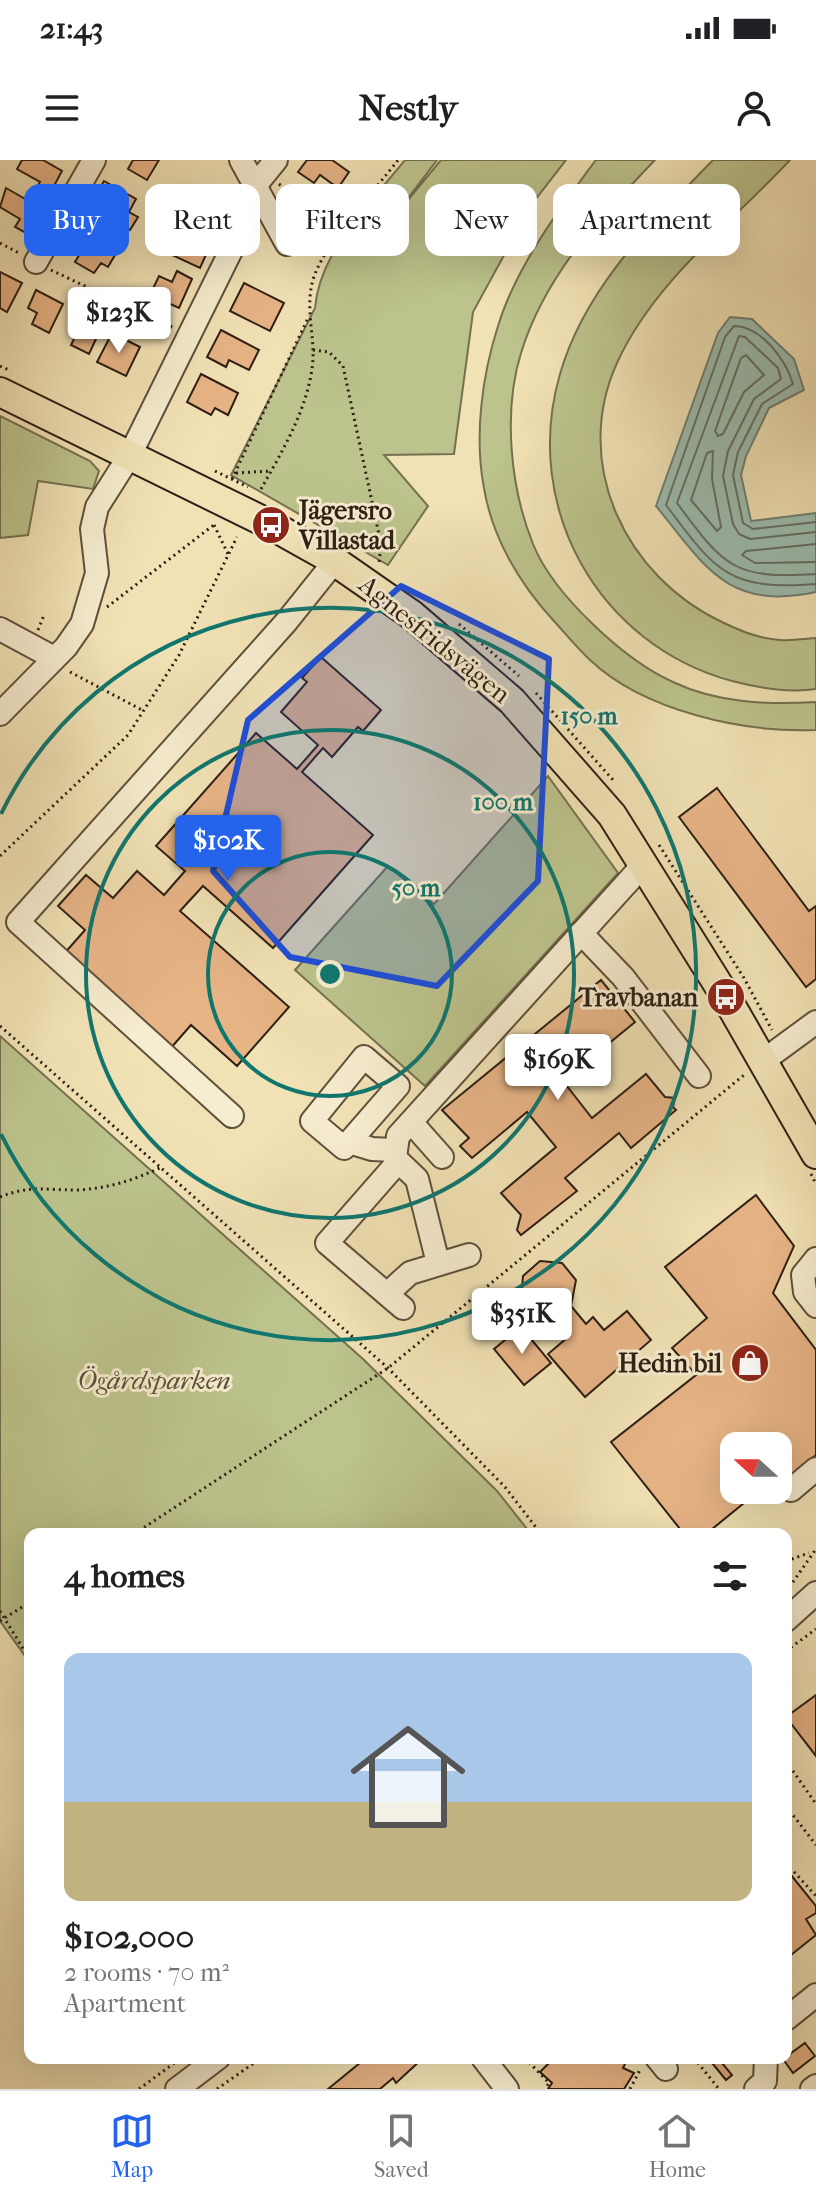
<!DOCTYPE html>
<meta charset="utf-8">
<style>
:root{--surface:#fff;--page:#f6f6f6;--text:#202124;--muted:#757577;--line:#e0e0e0;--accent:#2563eb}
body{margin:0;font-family:"IM FELL French Canon",serif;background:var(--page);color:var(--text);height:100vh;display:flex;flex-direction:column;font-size:30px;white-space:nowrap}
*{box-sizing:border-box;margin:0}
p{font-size:26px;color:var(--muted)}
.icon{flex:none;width:44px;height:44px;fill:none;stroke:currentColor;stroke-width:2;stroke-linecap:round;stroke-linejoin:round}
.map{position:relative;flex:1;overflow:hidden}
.sheet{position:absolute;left:24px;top:1368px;width:768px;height:536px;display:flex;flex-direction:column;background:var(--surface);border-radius:16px;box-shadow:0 8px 32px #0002}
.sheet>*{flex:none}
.guide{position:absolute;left:24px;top:24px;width:768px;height:72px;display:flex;gap:16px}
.needle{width:52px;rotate:291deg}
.controls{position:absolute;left:720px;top:1272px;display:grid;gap:16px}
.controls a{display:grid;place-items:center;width:72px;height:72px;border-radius:16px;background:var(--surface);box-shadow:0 8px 32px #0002;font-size:40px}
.price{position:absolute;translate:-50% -68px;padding:0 18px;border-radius:8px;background:#fff;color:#222;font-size:26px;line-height:52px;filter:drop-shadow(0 2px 4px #0008)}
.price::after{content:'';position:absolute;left:50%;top:48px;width:24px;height:18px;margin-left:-12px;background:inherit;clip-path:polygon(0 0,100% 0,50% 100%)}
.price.on{background:var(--accent);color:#fff}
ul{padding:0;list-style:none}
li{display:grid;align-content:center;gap:16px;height:424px;padding:0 40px}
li+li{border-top:2px solid var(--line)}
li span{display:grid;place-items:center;height:248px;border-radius:16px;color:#555}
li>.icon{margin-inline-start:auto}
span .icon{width:144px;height:144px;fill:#fffc;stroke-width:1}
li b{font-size:34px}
h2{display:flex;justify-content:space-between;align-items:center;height:96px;padding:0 40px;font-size:34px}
.pill{padding:0 28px;border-radius:16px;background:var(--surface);box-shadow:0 8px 32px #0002;font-size:28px;line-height:72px}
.pill.on{background:var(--accent);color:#fff}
.status{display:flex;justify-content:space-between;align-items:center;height:56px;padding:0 40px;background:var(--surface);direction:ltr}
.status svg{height:22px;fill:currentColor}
header{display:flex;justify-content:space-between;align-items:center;height:104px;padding:0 40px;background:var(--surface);font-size:36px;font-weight:700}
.tab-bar{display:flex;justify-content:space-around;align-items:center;height:112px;border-top:2px solid var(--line);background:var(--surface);font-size:22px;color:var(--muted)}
.tab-bar a{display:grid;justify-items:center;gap:4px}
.tab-bar .on{color:var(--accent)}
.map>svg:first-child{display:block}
</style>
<div class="status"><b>21:43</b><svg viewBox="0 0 49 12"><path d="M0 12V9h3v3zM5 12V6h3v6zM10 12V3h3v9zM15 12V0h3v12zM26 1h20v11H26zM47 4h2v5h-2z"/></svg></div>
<header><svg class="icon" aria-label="menu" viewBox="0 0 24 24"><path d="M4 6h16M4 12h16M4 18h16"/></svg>Nestly<svg class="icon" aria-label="person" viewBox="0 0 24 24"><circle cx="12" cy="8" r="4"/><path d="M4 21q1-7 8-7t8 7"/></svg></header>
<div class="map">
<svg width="816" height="1929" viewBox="0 0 816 1929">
<rect width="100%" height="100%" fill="#f1e2b5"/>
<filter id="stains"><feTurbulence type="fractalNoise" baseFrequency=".0025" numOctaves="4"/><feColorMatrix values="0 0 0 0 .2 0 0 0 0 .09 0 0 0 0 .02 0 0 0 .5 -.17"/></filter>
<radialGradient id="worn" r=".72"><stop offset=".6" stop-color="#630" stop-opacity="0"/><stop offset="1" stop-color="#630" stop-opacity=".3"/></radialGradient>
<g fill="#bcc38c" stroke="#757150" stroke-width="2">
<path d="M 405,0 L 437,0 L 393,58 L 441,0 L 566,0 L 532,44 L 473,152 L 454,294 L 384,295 L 428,346 L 388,405 L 231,315 L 315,148 C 320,90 370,44 405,0 Z"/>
<path d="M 596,0 L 655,0 C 600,57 545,115 521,193 C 503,251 510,327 533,384 C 553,434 624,500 673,522 C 717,543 768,545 816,542 L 816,570 C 744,573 644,551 590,500 C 577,488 565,473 553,460 C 519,423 492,377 484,328 C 474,276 482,216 498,166 C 516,107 559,49 596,0 Z"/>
<path d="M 713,0 L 790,0 C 731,63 653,123 617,203 C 571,304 626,417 722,462 C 738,470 761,479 780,480 C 791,481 804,479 816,478 L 816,529 C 789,533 759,528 732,521 C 599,485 521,348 560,214 C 585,127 652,63 713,0 Z"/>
<path d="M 0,256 L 90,301 L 99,311 L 93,329 L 38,321 L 28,375 L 0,378 Z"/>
<path d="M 548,616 L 618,713 L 425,926 L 295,810 L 388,706 L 434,744 Z"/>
<path d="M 0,876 L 363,1199 L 497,1331 L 531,1374 L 30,1374 L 30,1503 L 0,1461 Z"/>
</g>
<path fill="#9bbdb0" stroke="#6f7e72" stroke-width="2" d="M 730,157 L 752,159 L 794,199 L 804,230 L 769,248 L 746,296 L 741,315 L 751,361 L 816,353 L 816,432 C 727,451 705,406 656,346 L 718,173 Z"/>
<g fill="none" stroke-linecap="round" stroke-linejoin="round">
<g stroke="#646e62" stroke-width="2">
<path d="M 746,195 L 764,215 L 744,232 L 723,274 L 718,276 L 715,271 L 741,198 Z"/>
<path d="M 713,291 L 712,319 L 721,367 L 717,371 L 691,340 L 707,293 Z"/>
<path d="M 816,362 L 753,369 L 743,363 L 733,315 L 738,292 L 762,244 L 793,224 C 786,200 761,166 734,166 L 725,177 L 666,345 C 716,412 729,431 816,424"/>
<path d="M 816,372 L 750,379 L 739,374 L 733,364 L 723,316 L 728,291 L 754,239 L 781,219 L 778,208 L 745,177 L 739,176 L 677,343 C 725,408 734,419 816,414"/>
<path d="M 816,384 L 746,391 L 742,395 L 755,403 L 816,402"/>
</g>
</g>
<g fill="#e7b486" stroke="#2e1f14" stroke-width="2">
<path d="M 22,0 L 43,0 L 62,11 L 48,37 L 36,29 L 40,22 L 17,9 Z"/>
<path d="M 133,0 L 159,0 L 147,20 L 128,9 Z"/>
<path d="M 307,0 L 332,0 L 349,12 L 338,28 L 320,15 L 314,23 L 298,12 Z"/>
<path d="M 104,21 L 136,39 L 129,52 L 138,57 L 130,70 L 101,54 L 106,46 L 93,39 Z"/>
<path d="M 6,28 L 41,48 L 26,73 L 15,67 L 20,59 L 0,47 Z"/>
<path d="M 218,30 L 234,38 L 221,67 L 204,59 L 201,66 L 189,60 L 200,35 L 213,41 Z"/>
<path d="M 82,61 L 95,69 L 91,73 L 110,85 L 107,90 L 115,95 L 108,107 L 101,103 L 94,113 L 75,102 L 81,92 L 67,84 Z"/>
<path d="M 184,63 L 214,77 L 200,108 L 170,94 Z"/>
<path d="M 177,111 L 192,119 L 179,148 L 150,135 L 159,116 L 172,122 Z"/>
<path d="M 0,112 L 22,123 L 7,152 L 0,148 Z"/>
<path d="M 244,123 L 284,143 L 270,171 L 230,151 Z"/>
<path d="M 36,130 L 63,144 L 49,173 L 32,164 L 37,153 L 28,148 Z"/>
<path d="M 77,151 L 103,164 L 89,194 L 71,185 L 77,173 L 69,169 Z"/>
<path d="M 221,170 L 259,190 L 249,210 L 229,200 L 226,207 L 207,197 Z"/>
<path d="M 112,173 L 140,187 L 126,216 L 97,202 Z"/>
<path d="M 201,214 L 238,233 L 228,255 L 215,248 L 211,255 L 187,242 Z"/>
<path d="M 321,497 L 381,550 L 363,571 L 358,567 L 332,597 L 323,588 L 302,612 L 373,675 L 273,788 L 203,726 L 180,751 L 289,847 L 237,906 L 191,865 L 170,889 L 63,795 L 85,770 L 58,746 L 86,715 L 113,738 L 137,711 L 164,735 L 185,711 L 156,686 L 256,573 L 297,609 L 318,585 L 281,552 L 307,522 L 302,518 Z"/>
<path d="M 717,628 L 809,751 L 816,746 L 816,819 L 806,827 L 679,657 Z"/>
<path d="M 601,820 L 635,862 L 563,921 L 592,958 L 646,914 L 665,937 L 675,938 L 673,947 L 676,950 L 631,988 L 619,973 L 565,1018 L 577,1031 L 521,1075 L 517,1070 L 521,1055 L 501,1033 L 556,987 L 527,952 L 472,998 L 460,986 L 469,978 L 442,950 Z"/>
<path d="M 756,1035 L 794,1086 L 773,1133 L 816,1190 L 816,1295 L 778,1325 L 778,1286 L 734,1286 L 734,1330 L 760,1330 L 706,1374 L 684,1374 L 611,1282 L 696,1215 L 672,1188 L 707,1158 L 665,1107 Z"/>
<path d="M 540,1101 L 562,1103 L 576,1120 L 571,1146 L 586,1164 L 593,1157 L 604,1170 L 627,1151 L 651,1180 L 585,1237 L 548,1194 L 568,1177 L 555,1161 L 535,1156 L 521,1139 L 523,1116 Z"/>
<path d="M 521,1167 L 551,1203 L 524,1225 L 494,1189 Z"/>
<path d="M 816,1535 L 816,1596 L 786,1557 Z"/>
<path d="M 787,1710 L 816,1746 L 816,1753 L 806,1759 L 816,1775 L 786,1799 Z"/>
<path d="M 805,1883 L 815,1896 L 793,1913 L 783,1899 Z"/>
<path d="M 366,1898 L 421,1898 L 422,1899 L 396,1923 L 393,1918 L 380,1929 L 328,1929 Z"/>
<path d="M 548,1898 L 618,1898 L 625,1904 L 623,1908 L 634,1913 L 624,1929 L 548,1929 L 552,1923 L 540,1912 L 550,1902 Z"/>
<path d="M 708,1898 L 718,1898 L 732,1915 L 726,1920 Z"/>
</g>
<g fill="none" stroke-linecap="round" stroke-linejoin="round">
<g stroke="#5f503c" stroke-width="26">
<g id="minor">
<path d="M 241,0 L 287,84"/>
<path d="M 36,102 L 94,0"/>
<path d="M 0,469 L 54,498"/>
<path d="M 0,554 L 66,487 L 82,464 L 97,413 L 92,369 L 97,347 L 130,295 L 254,44 L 254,27 L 276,0"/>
<path d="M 581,773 L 623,817 L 699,916"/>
<path d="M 364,897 L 398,926 L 344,988 L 312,961 Z"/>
<path d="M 763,901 L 816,862"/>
<path d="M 232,956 L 18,762 L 287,461 L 335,401"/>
<path d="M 411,962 L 442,997"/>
<path d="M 349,982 L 372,989 L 394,990"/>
<path d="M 398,1002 L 327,1083 L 403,1148"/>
<path d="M 816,1099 L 803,1115 L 805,1132 L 816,1146"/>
<path d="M 438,1103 L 417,1019 L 395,998 L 398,976 L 644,704"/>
<path d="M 387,1134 L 410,1113 L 469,1095"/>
<path d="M 791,1330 L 816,1309"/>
<path d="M 786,1460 L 816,1433"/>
<path d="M 786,1859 L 816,1835"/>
<path d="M 483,1898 L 507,1929"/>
<path d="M 657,1898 L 666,1909"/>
<path d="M 177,1929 L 218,1898"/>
<path d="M 756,1929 L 765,1921 L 766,1898"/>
<path d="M 812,1929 L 816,1926"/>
</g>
</g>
<g stroke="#2e1f14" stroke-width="32">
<path id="major" d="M 0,232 L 271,365 L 330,398 L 412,455 L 512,541 L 612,655 L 726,837 L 816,994"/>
</g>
<g stroke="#2e1f14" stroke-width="3" stroke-dasharray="2 4" stroke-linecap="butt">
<path d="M 279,24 L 344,71"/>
<path d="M 0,83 L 19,93"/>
<path d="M 51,110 L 174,168"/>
<path d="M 313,190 L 329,192 L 343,206 L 381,384 L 379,403"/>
<path d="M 0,206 L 11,211"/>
<path d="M 215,311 L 248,327"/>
<path d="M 236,313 L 271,311"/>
<path d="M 232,319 L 309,156"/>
<path d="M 261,329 C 283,290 310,245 313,199 C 314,171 304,142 315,114 C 330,76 373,33 398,0"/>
<path d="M 214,365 L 228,394"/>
<path d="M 107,447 L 215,364"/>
<path d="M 459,464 L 519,516"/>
<path d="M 38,470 L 44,455"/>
<path d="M 70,512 L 144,551"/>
<path d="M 536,533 L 613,620"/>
<path d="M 659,685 L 744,818 L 772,870"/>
<path d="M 0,696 L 128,575 L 179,495 L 237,377"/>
<path d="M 0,866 L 388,1208 L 505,1327 L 541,1374"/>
<path d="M 811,1014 L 815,1022"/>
<path d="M 0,1037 C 30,1025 45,1030 76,1030 C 107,1029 134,1020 162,1007"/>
<path d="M 134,1374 L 388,1208 L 744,915"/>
<path d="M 786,1401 L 809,1393"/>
<path d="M 786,1432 L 816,1389"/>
<path d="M 0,1451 L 30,1500"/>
<path d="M 0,1461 L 30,1442"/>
<path d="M 786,1491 L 816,1469"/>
<path d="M 786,1601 L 816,1644"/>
<path d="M 786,1646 L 816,1685"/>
<path d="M 786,1703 L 816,1736"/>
<path d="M 525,1898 L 549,1923 L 545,1929"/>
<path d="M 694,1898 L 719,1929"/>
<path d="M 139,1929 L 181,1898"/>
<path d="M 217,1929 L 261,1898"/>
<path d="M 630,1929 L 641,1908"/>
</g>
<use href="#minor" stroke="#f6eccf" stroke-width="22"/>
<use href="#major" stroke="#f1e2b5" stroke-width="28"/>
</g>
<path fill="#1d4ed8" fill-opacity="0.2" stroke="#1d4ed8" stroke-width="6" stroke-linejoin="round" d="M 401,426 L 549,499 L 538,721 L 437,826 L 290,797 L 213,711 L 248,560 Z"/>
<g fill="none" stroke="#0f766e" stroke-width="4">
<circle cx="330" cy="814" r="122"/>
<circle cx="330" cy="814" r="244"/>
<path d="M1 654A366 366 0 1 1 1 974"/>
</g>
<defs>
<g id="bus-disc" transform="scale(2)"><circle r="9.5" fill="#8f2418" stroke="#f6eccf"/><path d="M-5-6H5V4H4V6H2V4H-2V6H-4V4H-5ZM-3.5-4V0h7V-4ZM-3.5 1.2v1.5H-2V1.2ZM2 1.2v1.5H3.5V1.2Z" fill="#fff"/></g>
<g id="shop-disc" transform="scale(2)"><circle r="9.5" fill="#8f2418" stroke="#f6eccf"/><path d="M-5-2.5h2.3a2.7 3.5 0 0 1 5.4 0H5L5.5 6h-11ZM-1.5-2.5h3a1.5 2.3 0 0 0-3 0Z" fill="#fff"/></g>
</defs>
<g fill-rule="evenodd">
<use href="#bus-disc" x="271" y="365"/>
<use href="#bus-disc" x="726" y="837"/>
<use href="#shop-disc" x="750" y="1203"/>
</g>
<g text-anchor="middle" stroke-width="6" stroke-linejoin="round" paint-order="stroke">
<g font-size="26" font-weight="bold" fill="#2e1f14" stroke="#f6eccf" text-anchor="end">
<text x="299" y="359" text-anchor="start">Jägersro<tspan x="299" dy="30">Villastad</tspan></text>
<text x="698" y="846">Travbanan</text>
<text x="722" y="1212">Hedin bil</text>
</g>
<g font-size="26" fill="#2e1f14" stroke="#f6eccf">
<text transform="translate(435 479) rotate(39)" y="9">Agnesfridsvägen</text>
</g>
<g font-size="26" font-style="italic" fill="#595038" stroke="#f6eccf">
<text x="154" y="1229">Ögårdsparken</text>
</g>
</g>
<circle cx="330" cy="814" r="12" fill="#0f766e" stroke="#f6eccf" stroke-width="4"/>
<g font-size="24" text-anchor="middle" font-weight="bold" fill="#0f766e" stroke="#f6eccf" stroke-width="6" stroke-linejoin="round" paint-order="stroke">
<text x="589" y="564">150 m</text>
<text x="503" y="650">100 m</text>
<text x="416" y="736">50 m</text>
</g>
<rect width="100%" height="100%" filter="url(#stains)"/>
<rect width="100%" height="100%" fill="url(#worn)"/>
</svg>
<div class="controls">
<a><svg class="needle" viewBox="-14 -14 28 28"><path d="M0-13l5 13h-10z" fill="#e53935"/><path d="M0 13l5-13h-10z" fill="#757577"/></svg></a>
</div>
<b class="price" style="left:119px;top:195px">$123K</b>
<b class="price on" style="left:228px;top:723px">$102K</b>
<b class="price" style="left:558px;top:942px">$169K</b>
<b class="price" style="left:522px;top:1196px">$351K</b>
<div class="guide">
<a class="pill on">Buy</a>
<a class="pill">Rent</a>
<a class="pill">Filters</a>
<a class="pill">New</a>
<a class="pill">Apartment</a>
</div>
<section class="sheet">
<h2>4 homes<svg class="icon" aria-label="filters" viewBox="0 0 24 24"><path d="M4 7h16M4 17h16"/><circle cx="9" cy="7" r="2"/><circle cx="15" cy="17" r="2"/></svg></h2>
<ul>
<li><span style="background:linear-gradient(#a9c7e8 60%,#c2b280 0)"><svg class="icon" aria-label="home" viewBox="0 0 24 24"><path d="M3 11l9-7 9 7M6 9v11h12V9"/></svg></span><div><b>$102,000</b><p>2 rooms · 70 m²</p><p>Apartment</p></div></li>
</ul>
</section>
</div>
<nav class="tab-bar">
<a class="on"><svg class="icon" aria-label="map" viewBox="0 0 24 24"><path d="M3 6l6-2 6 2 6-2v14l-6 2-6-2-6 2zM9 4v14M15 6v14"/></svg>Map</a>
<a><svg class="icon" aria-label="saved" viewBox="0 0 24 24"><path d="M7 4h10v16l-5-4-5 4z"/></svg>Saved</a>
<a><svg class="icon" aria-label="home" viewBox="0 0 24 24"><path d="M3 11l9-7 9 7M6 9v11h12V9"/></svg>Home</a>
</nav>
